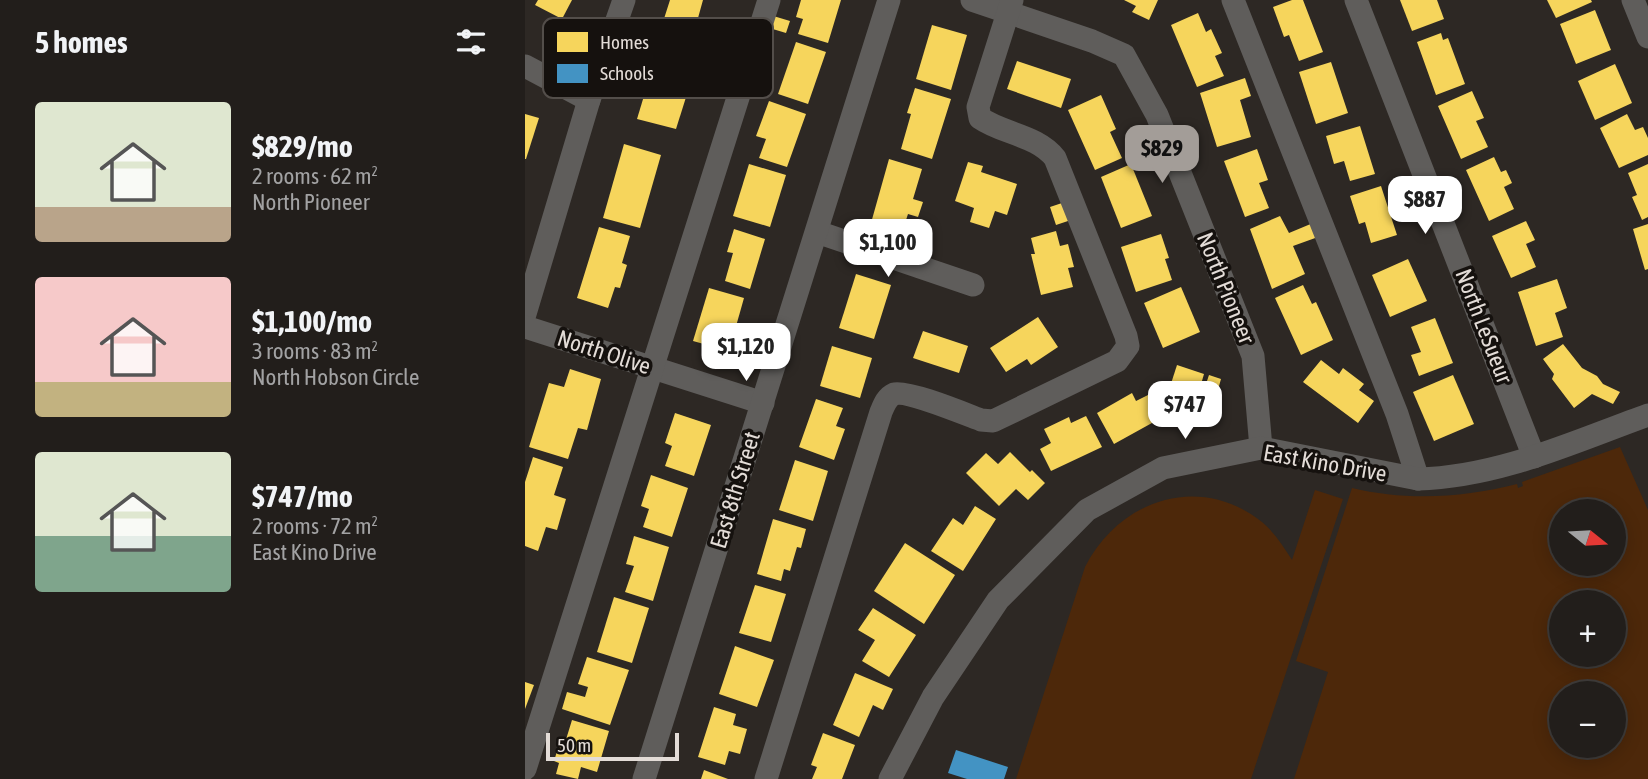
<!DOCTYPE html>
<meta charset="utf-8">
<style>
:root{--surface:#221e1b;--page:#2a2724;--text:#f1f3f6;--muted:#a2a2a3;--line:#3f3c3a;--accent:#a39d98}
body{margin:0;font-family:"Asap Condensed",sans-serif;background:var(--page);color:var(--text);height:100vh;display:flex;flex-direction:column;font-size:26px;white-space:nowrap}
*{box-sizing:border-box;margin:0}
p{font-size:23px;color:var(--muted)}
.icon{flex:none;width:38px;height:38px;fill:none;stroke:currentColor;stroke-width:2;stroke-linecap:round;stroke-linejoin:round}
.map{position:relative;flex:1;overflow:hidden}
.side{display:flex;flex-direction:column;background:var(--surface);width:525px}
.side>*{flex:none}
.needle{width:46px;rotate:108deg}
.tools{position:absolute;left:1024px;top:499px;display:grid;gap:14px}
.tools a{display:grid;place-items:center;width:77px;height:77px;border-radius:50%;background:var(--surface);box-shadow:0 4px 18px #0003,0 0 0 2px var(--line);font-size:35px}
.scale{position:absolute;left:21px;bottom:18px;width:133px;box-sizing:border-box;padding-left:7px;border:4px solid #e3dcd7;border-top:0;font-size:19px;line-height:24px;white-space:nowrap;color:#e3dcd7;-webkit-text-stroke:5px #15110e;paint-order:stroke}
.price{position:absolute;translate:-50% -60px;padding:0 16px;border-radius:14px;background:#fff;color:#222;font-size:23px;line-height:46px;filter:drop-shadow(0 2px 4px #0008)}
.price::after{content:'';position:absolute;left:50%;top:42px;width:21px;height:16px;margin-left:-10px;background:inherit;clip-path:polygon(0 0,100% 0,50% 100%)}
.price.on{background:var(--accent);color:#111}
ul{padding:0;list-style:none}
li{display:flex;align-items:center;gap:21px;height:175px;padding:0 35px}
li span{display:grid;place-items:center;flex:none;width:196px;height:140px;border-radius:7px;color:#555}
li>.icon{margin-inline-start:auto}
span .icon{width:84px;height:84px;fill:#fffc;stroke-width:1}
li b{font-size:30px}
h2{display:flex;justify-content:space-between;align-items:center;height:84px;padding:0 35px;font-size:30px}
main{display:flex;flex:1;min-height:0}
.map>svg:first-child{display:block}
</style>
<main>
<section class="side">
<h2>5 homes<svg class="icon" aria-label="filters" viewBox="0 0 24 24"><path d="M4 7h16M4 17h16"/><circle cx="9" cy="7" r="2"/><circle cx="15" cy="17" r="2"/></svg></h2>
<ul>
<li><span style="background:linear-gradient(#dfe7d0 75%,#b9a48a 0)"><svg class="icon" aria-label="home" viewBox="0 0 24 24"><path d="M3 11l9-7 9 7M6 9v11h12V9"/></svg></span><div><b>$829/mo</b><p>2 rooms · 62 m²</p><p>North Pioneer</p></div></li>
<li><span style="background:linear-gradient(#f6c9c9 75%,#c2b280 0)"><svg class="icon" aria-label="home" viewBox="0 0 24 24"><path d="M3 11l9-7 9 7M6 9v11h12V9"/></svg></span><div><b>$1,100/mo</b><p>3 rooms · 83 m²</p><p>North Hobson Circle</p></div></li>
<li><span style="background:linear-gradient(#dfe7d0 60%,#7fa58c 0)"><svg class="icon" aria-label="home" viewBox="0 0 24 24"><path d="M3 11l9-7 9 7M6 9v11h12V9"/></svg></span><div><b>$747/mo</b><p>2 rooms · 72 m²</p><p>East Kino Drive</p></div></li>
</ul>
</section>
<div class="map">
<svg width="1123" height="779" viewBox="0 0 1123 779">
<rect width="100%" height="100%" fill="#2d2824"/>
<g fill="#4d280a" fill-rule="evenodd">
<path d="M 1095,447 L 1123,510 L 1123,779 L 769,779 L 803,672 L 771,661 L 827,488 C 881,501 938,498 992,484 L 993,488 L 998,486 L 997,482 ZM 1088,511 L 1088,564 L 1036,564 L 1036,511 ZM 1088,602 L 1088,654 L 1036,654 L 1036,602 ZM 1088,693 L 1088,746 L 1036,746 L 1036,693 Z"/>
<path d="M 790,490 L 818,499 L 726,779 L 491,779 L 560,567 C 594,500 674,472 737,522 C 750,533 758,546 767,560 Z"/>
</g>
<g fill="#f6d55c">
<path d="M 13,0 L 47,0 L 37,19 L 10,5 Z"/>
<path d="M 145,0 L 178,0 L 173,18 L 182,21 L 177,37 L 137,25 Z"/>
<path d="M 276,0 L 316,0 L 303,43 L 273,34 L 278,19 L 271,17 Z"/>
<path d="M 599,0 L 633,0 L 624,20 L 607,12 L 611,6 Z"/>
<path d="M 767,0 L 778,0 L 798,52 L 774,61 L 764,35 L 759,37 L 748,7 Z"/>
<path d="M 875,0 L 912,0 L 919,19 L 887,31 Z"/>
<path d="M 1022,0 L 1066,0 L 1067,2 L 1031,18 Z"/>
<path d="M 1070,10 L 1086,50 L 1051,64 L 1035,24 Z"/>
<path d="M 673,13 L 681,32 L 686,29 L 697,53 L 690,56 L 699,76 L 672,87 L 646,25 Z"/>
<path d="M 245,15 L 265,21 L 261,33 L 241,27 Z"/>
<path d="M 407,25 L 442,35 L 426,90 L 391,79 Z"/>
<path d="M 916,33 L 918,40 L 923,38 L 940,84 L 911,95 L 892,42 Z"/>
<path d="M 271,42 L 301,52 L 283,104 L 253,94 Z"/>
<path d="M 135,43 L 174,56 L 151,129 L 112,119 Z"/>
<path d="M 492,61 L 546,79 L 536,108 L 482,89 Z"/>
<path d="M 806,62 L 823,113 L 791,124 L 774,72 Z"/>
<path d="M 1090,64 L 1107,103 L 1070,120 L 1053,81 Z"/>
<path d="M 720,78 L 726,96 L 715,100 L 726,137 L 692,147 L 675,93 Z"/>
<path d="M 390,88 L 426,99 L 407,159 L 376,149 L 386,114 L 382,113 Z"/>
<path d="M 947,91 L 959,118 L 951,121 L 963,147 L 936,159 L 913,106 Z"/>
<path d="M 576,95 L 591,129 L 585,132 L 597,158 L 570,170 L 543,110 Z"/>
<path d="M 244,101 L 281,114 L 262,167 L 234,158 L 241,139 L 231,136 Z"/>
<path d="M 0,114 L 14,118 L 1,159 L 0,159 Z"/>
<path d="M 1102,114 L 1110,130 L 1118,127 L 1123,138 L 1123,155 L 1094,168 L 1075,128 Z"/>
<path d="M 835,126 L 850,174 L 825,181 L 819,161 L 809,164 L 801,136 Z"/>
<path d="M 99,144 L 136,155 L 115,228 L 78,218 Z"/>
<path d="M 732,149 L 743,180 L 734,183 L 744,208 L 720,217 L 699,161 Z"/>
<path d="M 969,157 L 976,172 L 981,170 L 987,183 L 979,187 L 989,209 L 964,221 L 941,170 Z"/>
<path d="M 364,159 L 397,169 L 388,199 L 398,202 L 393,217 L 383,214 L 377,232 L 346,223 Z"/>
<path d="M 443,162 L 458,166 L 456,172 L 492,184 L 482,215 L 470,211 L 464,228 L 445,222 L 449,208 L 430,201 Z"/>
<path d="M 224,164 L 261,175 L 245,227 L 208,216 Z"/>
<path d="M 606,164 L 627,216 L 596,228 L 576,177 Z"/>
<path d="M 1123,164 L 1123,217 L 1117,220 L 1107,197 L 1112,195 L 1103,173 Z"/>
<path d="M 856,186 L 872,235 L 846,243 L 840,222 L 834,224 L 825,196 Z"/>
<path d="M 540,202 L 546,220 L 531,225 L 525,207 Z"/>
<path d="M 755,216 L 764,233 L 788,223 L 793,237 L 768,246 L 780,274 L 747,289 L 725,229 Z"/>
<path d="M 1001,221 L 1010,240 L 1001,244 L 1011,267 L 986,278 L 967,236 Z"/>
<path d="M 1123,224 L 1123,269 L 1120,270 L 1108,229 Z"/>
<path d="M 74,227 L 105,236 L 97,263 L 102,265 L 95,288 L 90,287 L 83,308 L 52,298 Z"/>
<path d="M 209,229 L 240,239 L 225,289 L 200,281 L 208,253 L 202,252 Z"/>
<path d="M 531,231 L 535,246 L 543,244 L 549,267 L 543,268 L 548,287 L 516,295 L 506,254 L 510,254 L 506,238 Z"/>
<path d="M 636,234 L 644,258 L 640,259 L 647,280 L 611,292 L 596,247 Z"/>
<path d="M 883,259 L 902,301 L 865,317 L 847,275 Z"/>
<path d="M 331,274 L 366,285 L 349,339 L 314,328 Z"/>
<path d="M 1032,279 L 1042,308 L 1030,313 L 1038,337 L 1011,346 L 993,292 Z"/>
<path d="M 778,285 L 787,304 L 791,302 L 808,340 L 776,355 L 750,298 Z"/>
<path d="M 656,287 L 675,332 L 638,348 L 619,303 Z"/>
<path d="M 184,288 L 219,298 L 204,351 L 168,341 Z"/>
<path d="M 513,317 L 533,347 L 506,365 L 502,359 L 481,372 L 465,348 Z"/>
<path d="M 910,318 L 928,363 L 894,376 L 886,355 L 896,352 L 886,327 Z"/>
<path d="M 398,331 L 443,346 L 434,373 L 388,358 Z"/>
<path d="M 1038,344 L 1057,368 L 1072,376 L 1078,384 L 1095,392 L 1088,404 L 1067,394 L 1049,408 L 1027,379 L 1029,374 L 1018,359 Z"/>
<path d="M 307,346 L 347,358 L 335,398 L 295,386 Z"/>
<path d="M 796,360 L 814,374 L 818,368 L 839,384 L 834,390 L 849,401 L 833,423 L 778,382 Z"/>
<path d="M 652,365 L 679,374 L 670,405 L 642,396 Z"/>
<path d="M 45,369 L 76,379 L 62,430 L 53,428 L 43,459 L 4,447 L 24,383 L 39,387 Z"/>
<path d="M 684,375 L 696,379 L 690,400 L 677,396 Z"/>
<path d="M 928,375 L 949,424 L 909,441 L 888,392 Z"/>
<path d="M 607,393 L 611,401 L 623,395 L 636,418 L 589,444 L 572,413 Z"/>
<path d="M 291,399 L 318,408 L 311,426 L 320,429 L 309,460 L 274,447 Z"/>
<path d="M 150,413 L 186,425 L 169,476 L 140,466 L 147,446 L 140,443 Z"/>
<path d="M 561,416 L 577,447 L 526,471 L 515,449 L 526,443 L 519,429 L 544,417 L 546,423 Z"/>
<path d="M 485,452 L 505,472 L 507,470 L 520,483 L 503,500 L 491,489 L 474,506 L 441,473 L 461,453 L 473,464 Z"/>
<path d="M 8,457 L 38,467 L 29,495 L 41,499 L 32,530 L 21,527 L 13,551 L 0,546 L 0,482 Z"/>
<path d="M 270,460 L 303,471 L 288,521 L 254,510 Z"/>
<path d="M 126,475 L 163,488 L 147,537 L 118,527 L 124,509 L 116,506 Z"/>
<path d="M 450,506 L 471,519 L 438,571 L 406,551 L 428,518 L 438,525 Z"/>
<path d="M 248,519 L 281,529 L 276,548 L 272,547 L 265,571 L 259,569 L 256,581 L 232,574 Z"/>
<path d="M 109,536 L 144,547 L 128,601 L 100,592 L 109,566 L 101,564 Z"/>
<path d="M 380,543 L 430,575 L 399,624 L 349,591 Z"/>
<path d="M 230,585 L 261,594 L 246,642 L 214,633 Z"/>
<path d="M 89,597 L 124,608 L 107,663 L 72,652 Z"/>
<path d="M 348,608 L 391,635 L 364,677 L 337,661 L 350,640 L 333,630 Z"/>
<path d="M 210,646 L 249,660 L 232,707 L 194,694 Z"/>
<path d="M 62,657 L 104,670 L 85,725 L 37,709 L 42,692 L 60,697 L 63,687 L 53,684 Z"/>
<path d="M 330,673 L 368,689 L 358,710 L 348,705 L 334,737 L 308,725 Z"/>
<path d="M 0,682 L 9,685 L 0,709 Z"/>
<path d="M 189,707 L 211,714 L 208,725 L 222,729 L 215,754 L 204,751 L 200,765 L 173,757 Z"/>
<path d="M 47,720 L 84,731 L 72,772 L 56,767 L 53,779 L 31,774 L 34,763 L 29,761 L 34,745 L 39,746 Z"/>
<path d="M 298,733 L 330,745 L 317,779 L 287,779 L 292,767 L 286,765 Z"/>
<path d="M 179,770 L 203,779 L 176,779 Z"/>
</g>
<path fill="#4393c3" d="M 431,750 L 483,767 L 479,779 L 442,779 L 423,773 Z"/>
<g fill="none" stroke-linecap="round" stroke-linejoin="round">
<g stroke="#5f5d5b" stroke-width="23">
<path d="M 447,0 L 567,41 L 599,55 L 632,115 L 728,356 L 736,448"/>
<path d="M 708,0 L 872,414 L 893,479"/>
<path d="M 831,0 L 1009,457"/>
<path d="M 1108,0 L 1123,37"/>
<path d="M 0,66 L 64,100"/>
<path d="M 292,232 L 448,285"/>
<path d="M 0,314 L 64,100 L 99,0"/>
<path d="M 0,327 L 238,403"/>
<path d="M 0,769 L 244,0"/>
<path d="M 119,779 L 364,0"/>
<path d="M 241,779 L 356,412 C 359,405 362,397 369,394 C 382,390 440,414 456,420 L 468,421 L 592,361 L 603,346 L 601,336 L 530,158 C 512,135 478,134 455,118 L 453,107 L 487,0"/>
<path d="M 365,779 L 408,697 L 473,600 L 562,510 L 638,468 L 736,448 L 893,479 C 974,477 1048,442 1123,415"/>
</g>
</g>
<g text-anchor="middle" stroke-width="7" stroke-linejoin="round" paint-order="stroke">
<g font-size="23" fill="#e3dcd7" stroke="#15110e">
<text transform="translate(701 288) rotate(68)" y="8">North Pioneer</text>
<text transform="translate(959 326) rotate(69)" y="8">North LeSueur</text>
<text transform="translate(79 352) rotate(18)" y="8">North Olive</text>
<text transform="translate(800 463) rotate(10)" y="8">East Kino Drive</text>
<text transform="translate(210 490) rotate(-73)" y="8">East 8th Street</text>
</g>
</g>
<rect x="18" y="18" width="230" height="80" rx="10" fill="#15110e" stroke="#534e4a" stroke-width="2"/>
<rect x="32" y="32" width="31" height="20" fill="#f6d55c"/>
<rect x="32" y="64" width="31" height="19" fill="#4393c3"/>
<g font-size="19" fill="#e3dcd7">
<text x="75" y="49">Homes</text>
<text x="75" y="80">Schools</text>
</g>
</svg>
<div class="tools">
<a><svg class="needle" viewBox="-14 -14 28 28"><path d="M0-13l5 13h-10z" fill="#e53935"/><path d="M0 13l5-13h-10z" fill="#a2a2a3"/></svg></a>
<a>+</a>
<a>−</a>
</div>
<div class="scale">50 m</div>
<b class="price on" style="left:637px;top:185px">$829</b>
<b class="price" style="left:900px;top:236px">$887</b>
<b class="price" style="left:363px;top:279px">$1,100</b>
<b class="price" style="left:221px;top:383px">$1,120</b>
<b class="price" style="left:660px;top:441px">$747</b>
</div>
</main>
